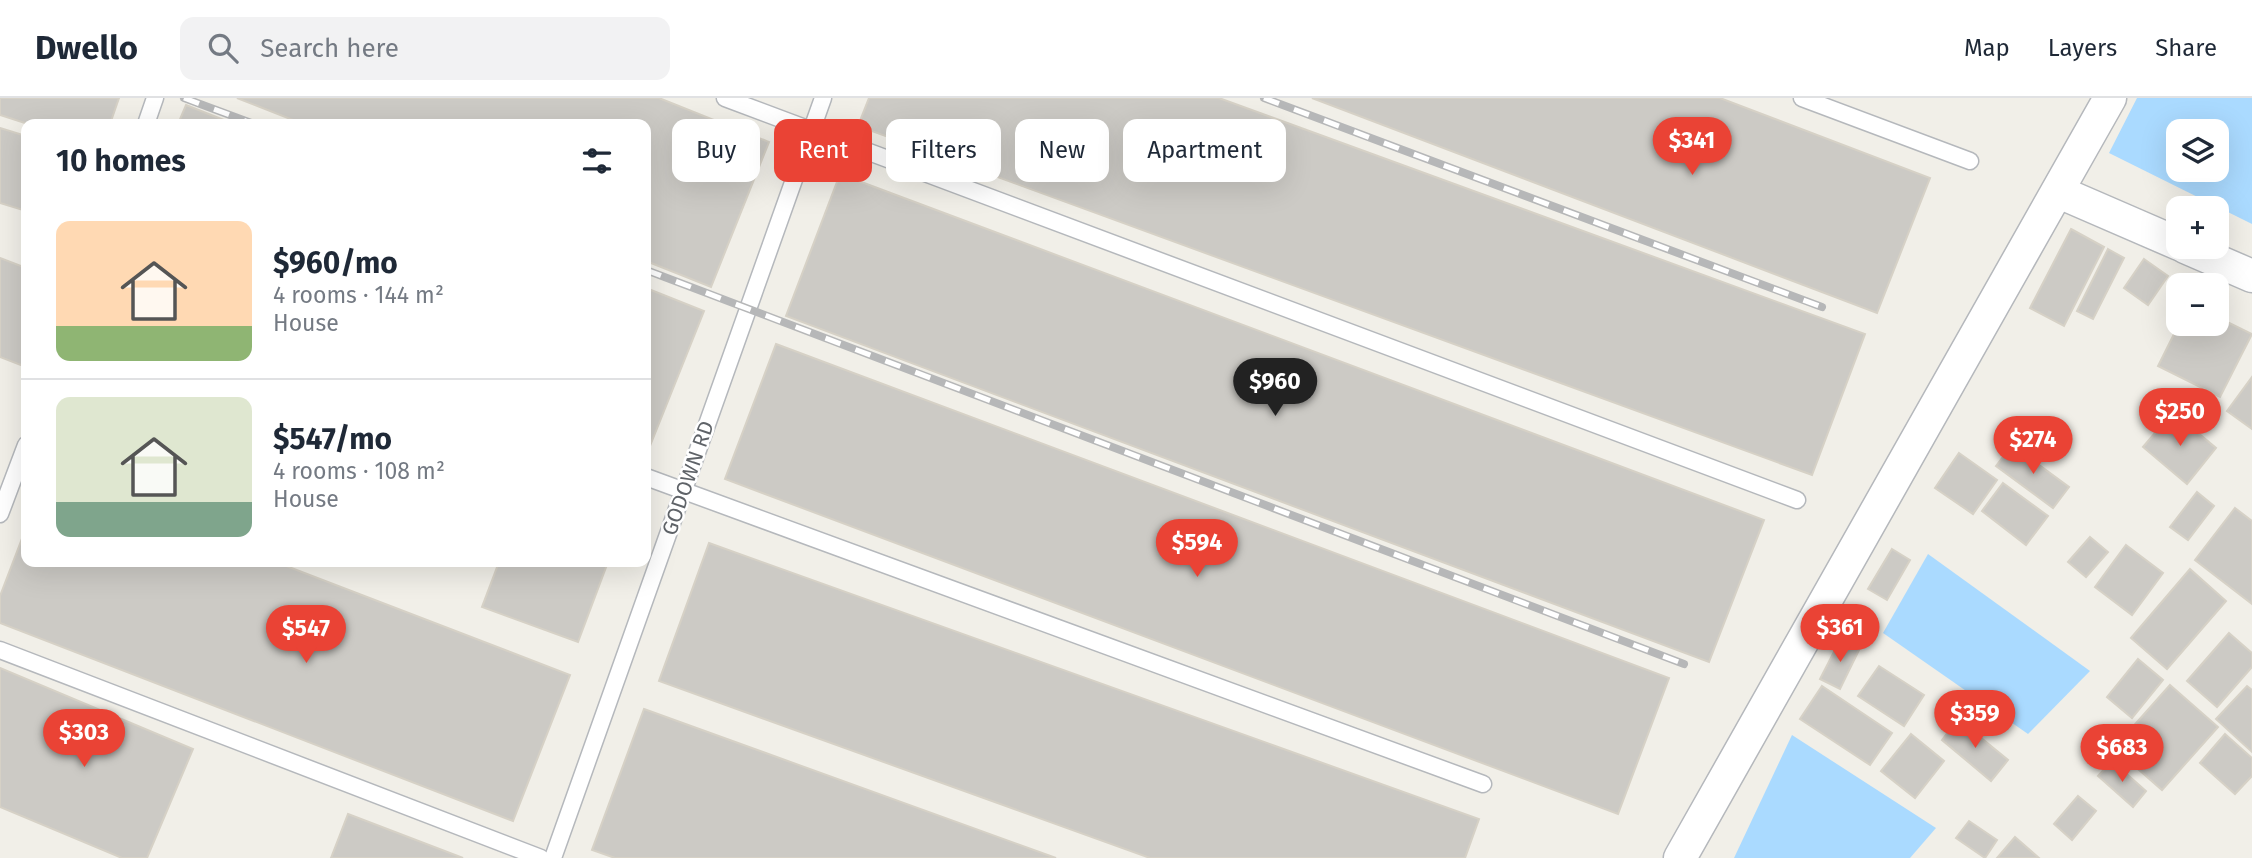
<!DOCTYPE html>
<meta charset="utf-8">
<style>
:root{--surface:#fff;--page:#f2f2f3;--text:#1f2937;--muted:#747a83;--line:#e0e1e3;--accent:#ea4335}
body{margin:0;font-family:"Fira Sans",sans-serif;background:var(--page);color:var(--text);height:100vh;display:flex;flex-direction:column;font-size:26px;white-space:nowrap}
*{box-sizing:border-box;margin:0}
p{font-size:23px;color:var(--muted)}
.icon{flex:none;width:38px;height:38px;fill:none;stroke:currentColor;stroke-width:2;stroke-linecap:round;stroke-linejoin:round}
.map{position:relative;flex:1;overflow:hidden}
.side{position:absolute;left:21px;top:21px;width:630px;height:448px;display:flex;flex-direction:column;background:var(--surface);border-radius:14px;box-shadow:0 7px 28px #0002}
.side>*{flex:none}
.hud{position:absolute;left:672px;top:21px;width:665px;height:63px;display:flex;gap:14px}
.controls{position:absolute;left:2166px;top:21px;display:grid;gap:14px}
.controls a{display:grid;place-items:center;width:63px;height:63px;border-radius:14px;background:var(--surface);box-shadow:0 7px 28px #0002;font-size:35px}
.price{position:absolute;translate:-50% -60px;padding:0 16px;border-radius:24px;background:var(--accent);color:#fff;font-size:23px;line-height:46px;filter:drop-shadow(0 2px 4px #0008)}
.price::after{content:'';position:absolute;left:50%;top:42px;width:21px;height:16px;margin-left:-10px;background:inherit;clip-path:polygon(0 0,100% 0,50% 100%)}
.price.on{background:#222;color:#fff}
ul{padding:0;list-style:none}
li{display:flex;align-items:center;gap:21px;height:175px;padding:0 35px}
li+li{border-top:2px solid var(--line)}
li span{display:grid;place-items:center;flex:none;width:196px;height:140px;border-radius:14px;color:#555}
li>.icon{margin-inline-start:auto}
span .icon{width:84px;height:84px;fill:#fffc;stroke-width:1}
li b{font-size:30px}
h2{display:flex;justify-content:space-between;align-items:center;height:84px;padding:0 35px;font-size:30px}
.tag{padding:0 24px;border-radius:14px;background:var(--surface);box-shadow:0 7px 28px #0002;font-size:24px;line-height:63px}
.tag.on{background:var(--accent);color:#fff}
header{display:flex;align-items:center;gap:42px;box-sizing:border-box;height:98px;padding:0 35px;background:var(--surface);border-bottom:2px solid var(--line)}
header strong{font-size:33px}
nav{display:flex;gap:38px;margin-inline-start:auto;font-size:24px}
.search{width:490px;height:63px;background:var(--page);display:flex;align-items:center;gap:18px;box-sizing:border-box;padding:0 24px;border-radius:14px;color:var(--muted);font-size:26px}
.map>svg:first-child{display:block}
</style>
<header>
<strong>Dwello</strong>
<div class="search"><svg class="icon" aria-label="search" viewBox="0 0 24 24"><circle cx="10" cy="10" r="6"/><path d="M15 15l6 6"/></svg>Search here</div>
<nav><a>Map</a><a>Layers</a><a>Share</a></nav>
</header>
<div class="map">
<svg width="2252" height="760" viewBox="0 0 2252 760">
<rect width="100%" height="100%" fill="#f1efe8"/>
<g fill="#aadaff" fill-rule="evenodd">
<path d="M 2137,0 L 2252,0 L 2252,126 L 2109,55 ZM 2179,33 L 2217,33 L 2217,72 L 2179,72 Z"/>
<path d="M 1928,456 L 2090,573 L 2028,636 L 1883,535 Z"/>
<path d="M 1792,637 L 1936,730 L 1910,760 L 1734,760 Z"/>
</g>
<g fill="#cccac5" stroke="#d6d1c6" stroke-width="2">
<path d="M 0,0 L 119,0 L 110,26 L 28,26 L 0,17 Z"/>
<path d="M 237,0 L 659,0 L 769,44 L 711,189 L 646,163 L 646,26 L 303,26 Z"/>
<path d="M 869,0 L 1219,0 L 1865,236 L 1812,377 L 858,28 Z"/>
<path d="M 1312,0 L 1720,0 L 1930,80 L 1877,215 Z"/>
<path d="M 186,7 L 234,26 L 178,26 Z"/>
<path d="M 0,30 L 26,38 L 26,113 L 0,105 Z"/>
<path d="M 840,76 L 1764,422 L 1709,564 L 786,218 Z"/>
<path d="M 2071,131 L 2104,149 L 2064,228 L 2030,210 Z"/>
<path d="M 2108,151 L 2124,160 L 2093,221 L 2077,213 Z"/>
<path d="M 0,160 L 26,170 L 26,269 L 0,259 Z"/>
<path d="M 2144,161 L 2168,178 L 2148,207 L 2124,190 Z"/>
<path d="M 646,190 L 704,213 L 646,358 Z"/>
<path d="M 2217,219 L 2252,236 L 2220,299 L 2158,268 L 2179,226 L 2217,226 Z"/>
<path d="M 776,246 L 1669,580 L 1618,716 L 725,381 Z"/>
<path d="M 2252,279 L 2252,331 L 2227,313 Z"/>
<path d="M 2173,314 L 2216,350 L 2187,386 L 2143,349 Z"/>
<path d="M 2012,347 L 2069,389 L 2053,410 L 1996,368 Z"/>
<path d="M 1959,355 L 1997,382 L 1973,416 L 1935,390 Z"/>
<path d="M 2003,385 L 2048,418 L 2026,447 L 1982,413 Z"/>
<path d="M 2197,394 L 2214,408 L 2188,442 L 2170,429 Z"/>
<path d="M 2235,410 L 2252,423 L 2252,506 L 2195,462 Z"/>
<path d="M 26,430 L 26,464 L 276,464 L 570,577 L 513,723 L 0,525 L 0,498 Z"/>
<path d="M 2090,439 L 2108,454 L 2086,479 L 2068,464 Z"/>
<path d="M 709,445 L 1479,721 L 1465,760 L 1150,760 L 659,583 Z"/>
<path d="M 2126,447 L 2163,475 L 2132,517 L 2095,489 Z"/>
<path d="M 1892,451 L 1910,462 L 1887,502 L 1868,491 Z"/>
<path d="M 499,464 L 608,464 L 578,544 L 482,509 Z"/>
<path d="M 2190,471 L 2226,503 L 2167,571 L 2131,540 Z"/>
<path d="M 2229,535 L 2252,555 L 2252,569 L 2217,609 L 2187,583 Z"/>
<path d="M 1841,540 L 1860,550 L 1840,591 L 1820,581 Z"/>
<path d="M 2138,561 L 2163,582 L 2132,620 L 2107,599 Z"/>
<path d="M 1879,568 L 1924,597 L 1904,628 L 1858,598 Z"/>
<path d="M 0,570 L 193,651 L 147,760 L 122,760 L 0,709 Z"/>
<path d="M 2170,587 L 2218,629 L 2162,692 L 2114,650 Z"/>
<path d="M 1822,588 L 1892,635 L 1870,667 L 1800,621 Z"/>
<path d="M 2247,588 L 2252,592 L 2252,654 L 2216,621 Z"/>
<path d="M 644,611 L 1056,760 L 615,760 L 592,752 Z"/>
<path d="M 1958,621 L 2008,662 L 1991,683 L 1942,642 Z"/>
<path d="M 1911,636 L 1944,663 L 1915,700 L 1881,673 Z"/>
<path d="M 2225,636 L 2252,660 L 2252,678 L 2235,696 L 2200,665 Z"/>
<path d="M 2112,663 L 2146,693 L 2133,709 L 2098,678 Z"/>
<path d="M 2078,698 L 2096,713 L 2072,742 L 2054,726 Z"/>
<path d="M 348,716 L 463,760 L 331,760 Z"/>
<path d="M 1969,723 L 1997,742 L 1985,760 L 1956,740 Z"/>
<path d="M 2015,739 L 2039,760 L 1997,760 Z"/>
</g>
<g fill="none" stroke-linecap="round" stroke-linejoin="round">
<g stroke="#b5b8bc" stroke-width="19">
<g id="service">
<path d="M 725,0 L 1797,402"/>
<path d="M 1802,0 L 1970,63"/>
<path d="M 146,26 L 155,0"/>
<path d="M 646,379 L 1483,686"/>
<path d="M 0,416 L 26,347"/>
<path d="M 0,552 L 541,760"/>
<path d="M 553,760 L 823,0"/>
</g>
</g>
<g stroke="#b5b8bc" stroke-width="35">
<g id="minor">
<path d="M 2059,94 L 2179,146"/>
<path d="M 2185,149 L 2252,178"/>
<path d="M 1680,760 L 2110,0"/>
</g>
</g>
<use href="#service" stroke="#fff" stroke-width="16"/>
<use href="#minor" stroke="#fff" stroke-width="32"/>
<g stroke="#b6b7b8" stroke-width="8">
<g id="rail">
<path d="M 184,0 L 254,26"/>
<path d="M 1264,0 L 1822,209"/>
<path d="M 646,172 L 1684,566"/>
</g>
</g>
<use href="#rail" stroke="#fff" stroke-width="5" stroke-dasharray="16" stroke-linecap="butt"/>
</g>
<g text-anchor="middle" stroke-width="5" stroke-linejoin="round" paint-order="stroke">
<g font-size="21" fill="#5f6368" stroke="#fff">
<text transform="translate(688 380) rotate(-71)" y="7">GODOWN RD</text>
</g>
</g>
</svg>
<div class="controls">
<a><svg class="icon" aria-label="layers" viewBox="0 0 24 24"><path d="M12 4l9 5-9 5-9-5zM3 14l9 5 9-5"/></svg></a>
<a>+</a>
<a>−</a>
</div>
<b class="price" style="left:1692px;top:79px">$341</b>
<b class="price on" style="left:1275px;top:320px">$960</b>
<b class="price" style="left:2180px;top:350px">$250</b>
<b class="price" style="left:2033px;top:378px">$274</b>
<b class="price" style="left:1197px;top:481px">$594</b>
<b class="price" style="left:1840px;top:566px">$361</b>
<b class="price" style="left:306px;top:567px">$547</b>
<b class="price" style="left:1975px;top:652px">$359</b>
<b class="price" style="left:84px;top:671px">$303</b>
<b class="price" style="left:2122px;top:686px">$683</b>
<div class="hud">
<a class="tag">Buy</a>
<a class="tag on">Rent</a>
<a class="tag">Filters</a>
<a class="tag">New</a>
<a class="tag">Apartment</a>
</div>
<section class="side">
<h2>10 homes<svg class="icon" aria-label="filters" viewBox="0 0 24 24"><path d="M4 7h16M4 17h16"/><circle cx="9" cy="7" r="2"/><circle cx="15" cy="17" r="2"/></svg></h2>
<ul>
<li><span style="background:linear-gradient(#ffd9b3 75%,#8fb573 0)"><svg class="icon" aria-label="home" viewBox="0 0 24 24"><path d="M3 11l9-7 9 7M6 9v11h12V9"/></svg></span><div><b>$960/mo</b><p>4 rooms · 144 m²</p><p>House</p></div></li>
<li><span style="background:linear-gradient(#dfe7d0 75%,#7fa58c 0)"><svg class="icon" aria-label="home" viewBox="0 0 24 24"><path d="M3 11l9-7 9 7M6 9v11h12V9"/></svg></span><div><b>$547/mo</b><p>4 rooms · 108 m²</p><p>House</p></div></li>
</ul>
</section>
</div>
